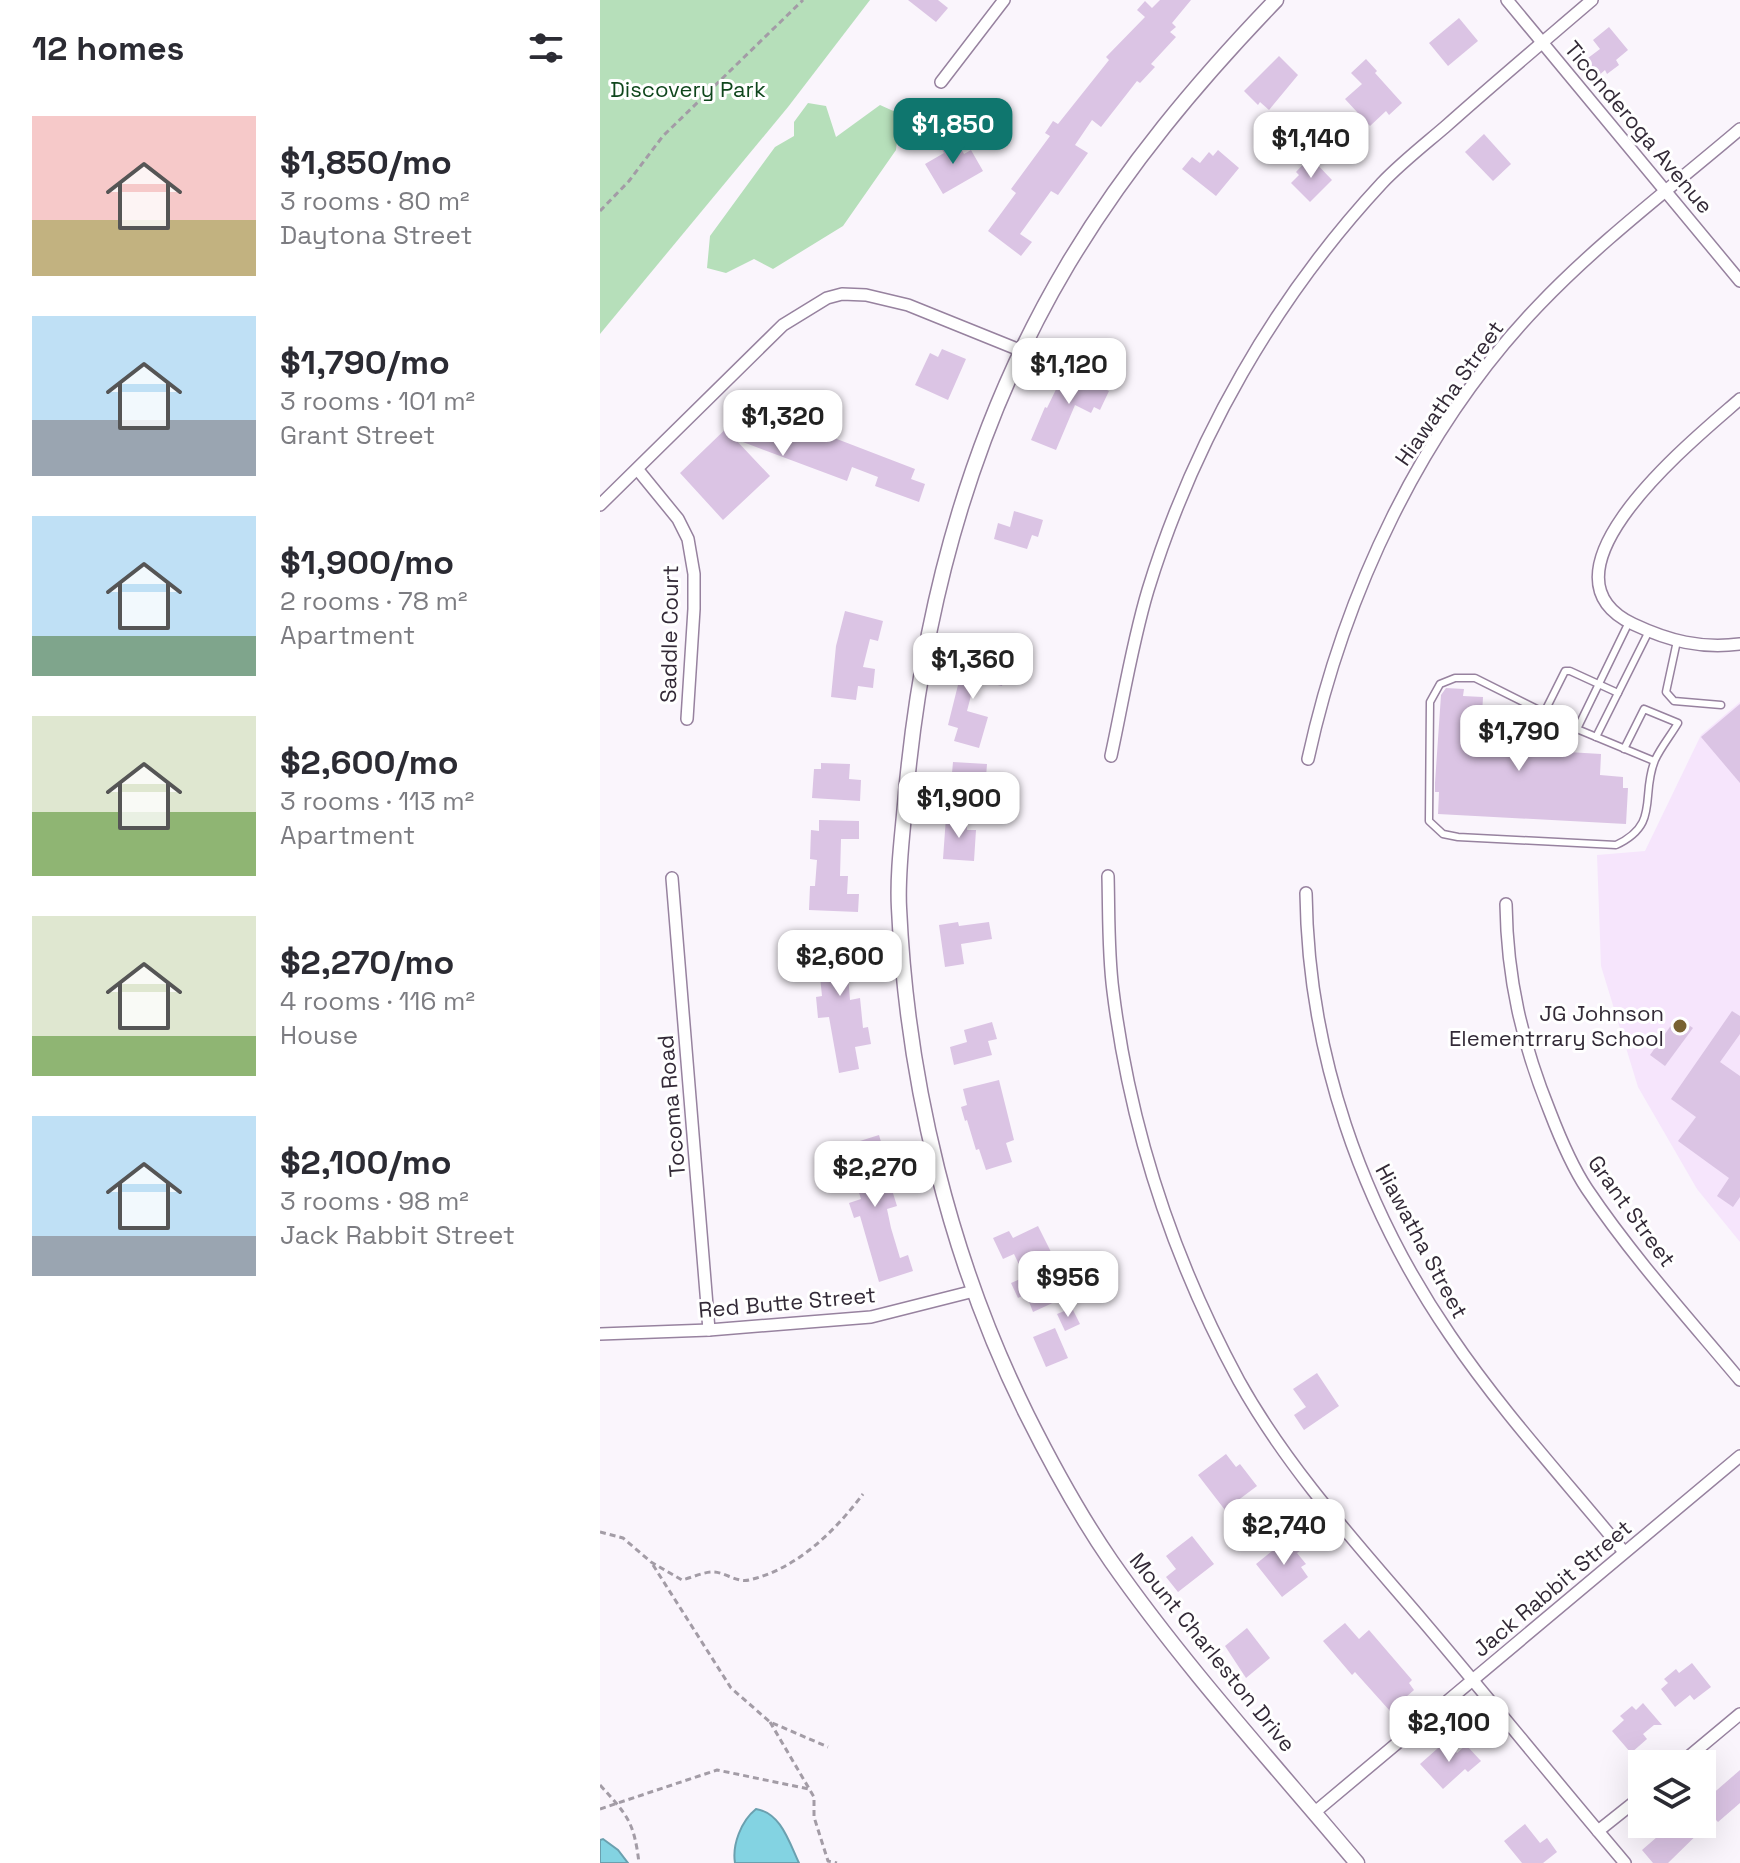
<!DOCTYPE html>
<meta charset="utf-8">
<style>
:root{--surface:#fff;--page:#f7f7f7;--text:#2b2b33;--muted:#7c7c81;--accent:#0f766e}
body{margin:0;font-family:"Space Grotesk",sans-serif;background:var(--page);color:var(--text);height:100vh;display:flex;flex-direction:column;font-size:30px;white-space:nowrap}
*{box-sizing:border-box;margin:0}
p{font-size:26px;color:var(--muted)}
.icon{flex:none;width:44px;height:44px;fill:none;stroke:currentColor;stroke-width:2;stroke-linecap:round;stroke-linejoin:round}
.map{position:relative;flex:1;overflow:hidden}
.sheet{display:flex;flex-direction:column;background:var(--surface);width:600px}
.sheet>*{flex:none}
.controls{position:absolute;left:1028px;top:1750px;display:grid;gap:16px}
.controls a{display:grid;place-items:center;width:88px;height:88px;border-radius:0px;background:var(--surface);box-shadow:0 8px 32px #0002;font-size:40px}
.price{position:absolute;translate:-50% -68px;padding:0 18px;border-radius:16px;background:#fff;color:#222;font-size:26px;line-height:52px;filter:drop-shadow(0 2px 4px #0008)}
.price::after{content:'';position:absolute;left:50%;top:48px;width:24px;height:18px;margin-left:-12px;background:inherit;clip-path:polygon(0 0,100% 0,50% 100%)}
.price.current{background:var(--accent);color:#fff}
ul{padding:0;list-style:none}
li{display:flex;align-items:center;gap:24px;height:200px;padding:0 32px}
li span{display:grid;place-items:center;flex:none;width:224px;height:160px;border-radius:0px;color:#555}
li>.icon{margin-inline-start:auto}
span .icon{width:96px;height:96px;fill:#fffc;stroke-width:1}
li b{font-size:34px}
h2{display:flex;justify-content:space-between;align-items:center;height:96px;padding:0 32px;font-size:34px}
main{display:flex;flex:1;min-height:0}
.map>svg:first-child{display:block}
</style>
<main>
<section class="sheet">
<h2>12 homes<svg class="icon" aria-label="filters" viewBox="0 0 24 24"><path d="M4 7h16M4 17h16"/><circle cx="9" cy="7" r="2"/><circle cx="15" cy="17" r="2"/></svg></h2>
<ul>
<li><span style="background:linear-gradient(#f6c9c9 65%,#c2b280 0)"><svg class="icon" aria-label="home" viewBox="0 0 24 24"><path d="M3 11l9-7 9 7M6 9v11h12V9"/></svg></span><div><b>$1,850/mo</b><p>3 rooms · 80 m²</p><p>Daytona Street</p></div></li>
<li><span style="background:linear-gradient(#bfe0f5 65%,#9aa5b1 0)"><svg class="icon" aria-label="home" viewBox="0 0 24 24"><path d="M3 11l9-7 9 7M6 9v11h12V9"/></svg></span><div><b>$1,790/mo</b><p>3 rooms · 101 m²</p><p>Grant Street</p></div></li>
<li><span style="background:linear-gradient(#bfe0f5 75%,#7fa58c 0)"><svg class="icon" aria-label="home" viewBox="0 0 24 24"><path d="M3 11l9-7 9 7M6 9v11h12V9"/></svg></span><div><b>$1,900/mo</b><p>2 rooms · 78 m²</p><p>Apartment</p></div></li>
<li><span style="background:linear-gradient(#dfe7d0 60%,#8fb573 0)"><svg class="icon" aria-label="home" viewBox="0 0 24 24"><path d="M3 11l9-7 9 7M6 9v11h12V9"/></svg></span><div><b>$2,600/mo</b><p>3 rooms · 113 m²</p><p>Apartment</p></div></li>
<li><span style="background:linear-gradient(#dfe7d0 75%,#8fb573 0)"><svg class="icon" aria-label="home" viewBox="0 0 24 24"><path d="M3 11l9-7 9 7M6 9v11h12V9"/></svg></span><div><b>$2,270/mo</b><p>4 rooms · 116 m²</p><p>House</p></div></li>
<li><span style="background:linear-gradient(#bfe0f5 75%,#9aa5b1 0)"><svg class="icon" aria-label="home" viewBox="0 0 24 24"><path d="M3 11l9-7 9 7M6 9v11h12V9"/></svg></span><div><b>$2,100/mo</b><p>3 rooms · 98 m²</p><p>Jack Rabbit Street</p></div></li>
</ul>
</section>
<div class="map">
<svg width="1140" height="1863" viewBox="0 0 1140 1863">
<rect width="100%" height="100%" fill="#faf5fc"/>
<path fill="#f6e5fc" d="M 1140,702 L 1140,1242 L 1097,1189 L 1038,1087 L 1001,966 L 997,855 L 1045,851 L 1101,735 Z"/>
<g fill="#b6dfba">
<path d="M 0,0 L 270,0 L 188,107 L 0,334 Z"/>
<path d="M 208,103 L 226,106 L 236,137 L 280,105 L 300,114 L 296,150 L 243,226 L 173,269 L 154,259 L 126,273 L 107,268 L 110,236 L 175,147 L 194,136 L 194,122 Z"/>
</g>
<g fill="#83d3e2" stroke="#6ba0af" stroke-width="2">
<path d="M 156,1809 C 181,1813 189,1842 199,1863 L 135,1863 C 132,1845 141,1821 156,1809 Z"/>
<path d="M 3,1839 L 18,1850 L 28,1863 L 0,1863 L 0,1840 Z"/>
</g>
<g fill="#dbc4e4">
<path d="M 308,0 L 338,0 L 348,8 L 336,22 Z"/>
<path d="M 560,0 L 591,0 L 572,23 L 576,27 L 570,32 L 576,37 L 551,64 L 555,67 L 540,83 L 537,81 L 501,127 L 492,120 L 475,145 L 488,153 L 458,195 L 451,191 L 420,234 L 432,242 L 421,256 L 388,231 L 416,193 L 411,189 L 450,136 L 445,133 L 453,121 L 458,124 L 509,60 L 506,57 L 545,17 L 537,10 L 545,1 L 552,8 Z"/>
<path d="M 859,18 L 878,41 L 848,66 L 829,43 Z"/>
<path d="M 1009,27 L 1028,50 L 1016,60 L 1019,65 L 1007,74 L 1005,70 L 997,77 L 984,61 L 1000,49 L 993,40 Z"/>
<path d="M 679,56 L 698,75 L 669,110 L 660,102 L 658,105 L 644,91 Z"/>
<path d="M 766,59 L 777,71 L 775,73 L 802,103 L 789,115 L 786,111 L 770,126 L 745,99 L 762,84 L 751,73 Z"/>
<path d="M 884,134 L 911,164 L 893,181 L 865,152 Z"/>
<path d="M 355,137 L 364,154 L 371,150 L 383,171 L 343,194 L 325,164 L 344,153 L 340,146 Z"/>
<path d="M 618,150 L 639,168 L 616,196 L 582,169 L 592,157 L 600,163 L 609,152 L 613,156 Z"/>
<path d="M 710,157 L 732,180 L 710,202 L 691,183 L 699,175 L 696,172 Z"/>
<path d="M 342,349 L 366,359 L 348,400 L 315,385 L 330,353 L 338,357 Z"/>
<path d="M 483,370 L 506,381 L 503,388 L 509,391 L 500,410 L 494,407 L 491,413 L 475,405 L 456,450 L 431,440 L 445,407 L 447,408 L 461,379 L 467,382 L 471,375 L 478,379 Z"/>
<path d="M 160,392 L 190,421 L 315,469 L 311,479 L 325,484 L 319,502 L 275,486 L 278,477 L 252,467 L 247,481 L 135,439 L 170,476 L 123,520 L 80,473 L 136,419 L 134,417 Z"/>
<path d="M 414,511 L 443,520 L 438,537 L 432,535 L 427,549 L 394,539 L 398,523 L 410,527 Z"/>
<path d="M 245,611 L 283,621 L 278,641 L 270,639 L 263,667 L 275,669 L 273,688 L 258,686 L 256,700 L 231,697 L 236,646 Z"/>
<path d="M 367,658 L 407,668 L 402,686 L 375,680 L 367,711 L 388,717 L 379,748 L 354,741 L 358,728 L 348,725 L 360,677 L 362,678 Z"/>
<path d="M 846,688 L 864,689 L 863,696 L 883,697 L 880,752 L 908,754 L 910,725 L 935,727 L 934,736 L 969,738 L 968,752 L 1001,754 L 1000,775 L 1023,777 L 1023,788 L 1028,788 L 1026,824 L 838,814 L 839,792 L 835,792 L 835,783 L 841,695 Z"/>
<path d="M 1140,704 L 1140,783 L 1101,737 Z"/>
<path d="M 353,762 L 387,764 L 385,790 L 366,789 L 366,796 L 350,795 Z"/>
<path d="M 221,763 L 250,764 L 249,779 L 261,780 L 260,801 L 212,798 L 214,769 L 221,769 Z"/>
<path d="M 346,817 L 367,818 L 367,830 L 376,830 L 374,861 L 343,859 Z"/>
<path d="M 219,820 L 259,821 L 259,839 L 241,839 L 240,876 L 248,876 L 247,894 L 259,894 L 258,912 L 209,910 L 210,886 L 215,886 L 217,860 L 210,859 L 211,830 L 219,831 Z"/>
<path d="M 358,922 L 359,926 L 389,922 L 392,939 L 361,944 L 364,964 L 345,967 L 339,925 Z"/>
<path d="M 254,931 L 257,948 L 246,949 L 250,1000 L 260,998 L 263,1028 L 268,1027 L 271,1044 L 255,1047 L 259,1069 L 239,1073 L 229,1017 L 218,1018 L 216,997 L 222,996 L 218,957 L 215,958 L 212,937 Z"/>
<path d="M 1132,1011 L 1140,1016 L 1140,1034 L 1120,1062 L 1140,1076 L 1140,1197 L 1133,1207 L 1117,1196 L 1129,1178 L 1078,1141 L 1096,1117 L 1071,1099 Z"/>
<path d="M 1077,1017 L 1093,1028 L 1065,1066 L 1050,1055 Z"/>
<path d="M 392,1022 L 397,1039 L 388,1041 L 392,1055 L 354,1065 L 350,1047 L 367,1042 L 364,1030 Z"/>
<path d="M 399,1080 L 414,1140 L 406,1143 L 412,1162 L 386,1170 L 379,1149 L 376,1150 L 367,1120 L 365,1121 L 361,1107 L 367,1105 L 363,1089 Z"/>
<path d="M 279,1135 L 284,1152 L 274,1155 L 285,1192 L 292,1190 L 297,1206 L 287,1209 L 291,1228 L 300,1258 L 308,1255 L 313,1271 L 279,1282 L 260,1216 L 254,1218 L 249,1203 L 261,1199 L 244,1146 Z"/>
<path d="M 438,1226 L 453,1256 L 441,1261 L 459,1300 L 433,1312 L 426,1294 L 418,1298 L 411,1283 L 425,1277 L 414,1254 L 403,1259 L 393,1238 L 409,1231 L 413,1238 Z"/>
<path d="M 472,1308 L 480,1324 L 465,1331 L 457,1314 Z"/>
<path d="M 455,1328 L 468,1358 L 446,1367 L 433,1337 Z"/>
<path d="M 717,1373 L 739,1406 L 704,1430 L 694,1415 L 706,1407 L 693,1389 Z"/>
<path d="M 626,1454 L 636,1467 L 640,1464 L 657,1486 L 625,1510 L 598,1475 Z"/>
<path d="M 692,1535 L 703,1549 L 697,1553 L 706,1564 L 701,1567 L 708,1577 L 682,1597 L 656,1564 Z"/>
<path d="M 592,1536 L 614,1564 L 578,1592 L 566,1577 L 576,1569 L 566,1556 Z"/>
<path d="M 745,1623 L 759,1639 L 769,1630 L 812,1680 L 809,1683 L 814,1690 L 790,1711 L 755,1672 L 752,1675 L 723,1641 Z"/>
<path d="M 647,1628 L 670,1658 L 646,1678 L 625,1646 Z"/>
<path d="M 1092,1663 L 1111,1687 L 1094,1700 L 1090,1695 L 1075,1707 L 1061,1689 L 1068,1683 L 1064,1679 L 1076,1669 L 1079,1673 Z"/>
<path d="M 1043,1703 L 1062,1725 L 1054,1725 L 1043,1734 L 1047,1739 L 1031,1753 L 1012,1731 L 1024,1720 L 1020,1716 L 1032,1706 L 1036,1710 Z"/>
<path d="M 846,1741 L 857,1753 L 866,1745 L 881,1761 L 868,1772 L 865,1769 L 843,1789 L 820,1764 Z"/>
<path d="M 1140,1770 L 1140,1803 L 1118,1822 L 1114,1818 L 1068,1863 L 1053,1863 L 1042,1850 L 1057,1837 L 1052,1831 L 1060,1824 L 1102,1824 L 1102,1803 Z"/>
<path d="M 925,1824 L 940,1843 L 947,1838 L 957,1852 L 943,1863 L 922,1863 L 904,1841 Z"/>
</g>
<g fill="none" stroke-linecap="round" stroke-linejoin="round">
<g stroke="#97829f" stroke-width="9">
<g id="service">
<path d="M 1077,641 L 1066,692 L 1074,701 L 1121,705"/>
<path d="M 944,713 L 965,671 L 970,671 L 1018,693"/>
<path d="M 977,729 L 1054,761"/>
<path d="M 996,737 L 1049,631"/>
<path d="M 1024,749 L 1044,709 L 1078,723 C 1071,735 1061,747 1055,760 C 1040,796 1061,824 1016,845 L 858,837 L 843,834 L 829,821 L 830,702 L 840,684 L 855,678 L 875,678 L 977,729 L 1029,622"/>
</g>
</g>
<g stroke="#97829f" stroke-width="14">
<g id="minor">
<path d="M 907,0 L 1140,281"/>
<path d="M 341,82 L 404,0"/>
<path d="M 1140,399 C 1097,437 926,573 1033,624 C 1069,641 1101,649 1140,644"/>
<path d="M 38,470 L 78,519 L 88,539 L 94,574 L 94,609 L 87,719"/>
<path d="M 0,505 L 183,325 L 227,298 L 242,294 L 266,295 L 308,305 L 422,351"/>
<path d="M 511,756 C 523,701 532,643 548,590 C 594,440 675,298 782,183 C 801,163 824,145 845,127 C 893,84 943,42 992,0"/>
<path d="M 708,759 C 744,594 821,428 939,305 C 1000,241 1072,187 1140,129"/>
<path d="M 508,876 C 509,914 508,953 513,991 C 530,1128 573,1259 639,1381 C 688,1469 758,1545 823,1621 C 891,1701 957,1783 1025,1863"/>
<path d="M 72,878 L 109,1330"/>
<path d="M 706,893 C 708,1052 761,1205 850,1335 C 902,1412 966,1481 1024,1552"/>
<path d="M 906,904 C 907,978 922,1043 950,1112 C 960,1138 971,1165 987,1189 C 1032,1256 1088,1318 1140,1380"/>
<path d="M 0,1334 L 109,1330 L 271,1317 L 374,1291"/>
<path d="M 1080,1764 L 1140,1714"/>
<path d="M 715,1812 L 1140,1456"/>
<path d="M 998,1831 L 1042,1796"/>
</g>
</g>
<g stroke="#97829f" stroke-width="17">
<path id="tertiary" d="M 676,0 C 597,82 526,167 468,264 C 372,425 323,608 306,793 C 303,831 297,871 299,908 C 307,1082 350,1260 427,1415 C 452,1465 480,1516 511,1561 C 585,1667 674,1764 757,1863"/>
</g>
<g stroke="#a39ca6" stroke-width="3" stroke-dasharray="6 4" stroke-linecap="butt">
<path d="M 0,211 L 29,181 L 63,136 L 203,0"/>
<path d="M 0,1532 L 23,1538 L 51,1562 L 82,1580 C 91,1578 103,1572 113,1572 C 125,1572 137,1583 149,1580 C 197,1569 235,1531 263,1494"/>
<path d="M 53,1565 L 131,1688 L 170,1722 L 228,1747"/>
<path d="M 170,1722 L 214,1797 L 214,1817 L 228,1861 L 237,1863"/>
<path d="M 0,1785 C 27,1815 34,1821 39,1863"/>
<path d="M 0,1809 L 117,1770 L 209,1789"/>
</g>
<use href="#service" stroke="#fff" stroke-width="6"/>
<use href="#minor" stroke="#fff" stroke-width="11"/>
<use href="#tertiary" stroke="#fff" stroke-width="14"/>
</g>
<circle fill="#796232" stroke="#fff" stroke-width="3" cx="1080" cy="1026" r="8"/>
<g text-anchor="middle" stroke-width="6" stroke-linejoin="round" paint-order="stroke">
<g font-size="22" fill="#0f461c" stroke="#fff">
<text x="88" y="97">Discovery Park</text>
</g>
<g font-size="22" fill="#332a37" stroke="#fff">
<text transform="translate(1039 127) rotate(50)" y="8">Ticonderoga Avenue</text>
<text transform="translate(849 393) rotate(-55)" y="8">Hiawatha Street</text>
<text transform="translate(69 634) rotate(-89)" y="8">Saddle Court</text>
<text transform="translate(71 1106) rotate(-95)" y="8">Tocoma Road</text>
<text transform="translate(1032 1211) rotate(54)" y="8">Grant Street</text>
<text transform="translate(822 1241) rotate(62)" y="8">Hiawatha Street</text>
<text transform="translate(187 1302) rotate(-5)" y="8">Red Butte Street</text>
<text transform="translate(952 1588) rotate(-40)" y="8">Jack Rabbit Street</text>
<text transform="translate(613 1652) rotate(51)" y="8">Mount Charleston Drive</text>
</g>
<g font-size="22" fill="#332a37" stroke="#fff" text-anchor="end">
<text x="1064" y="1021">JG Johnson<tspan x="1064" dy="25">Elementrrary School</tspan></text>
</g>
</g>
</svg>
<div class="controls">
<a><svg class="icon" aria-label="layers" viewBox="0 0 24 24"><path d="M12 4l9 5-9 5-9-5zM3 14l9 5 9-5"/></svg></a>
</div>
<b class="price current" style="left:353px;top:166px">$1,850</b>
<b class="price" style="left:711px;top:180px">$1,140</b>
<b class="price" style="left:469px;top:406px">$1,120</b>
<b class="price" style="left:183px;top:458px">$1,320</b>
<b class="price" style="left:373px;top:701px">$1,360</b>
<b class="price" style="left:919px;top:773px">$1,790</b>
<b class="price" style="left:359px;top:840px">$1,900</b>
<b class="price" style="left:240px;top:998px">$2,600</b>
<b class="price" style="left:275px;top:1209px">$2,270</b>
<b class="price" style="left:468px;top:1319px">$956</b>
<b class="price" style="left:684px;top:1567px">$2,740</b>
<b class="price" style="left:849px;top:1764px">$2,100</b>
</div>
</main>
